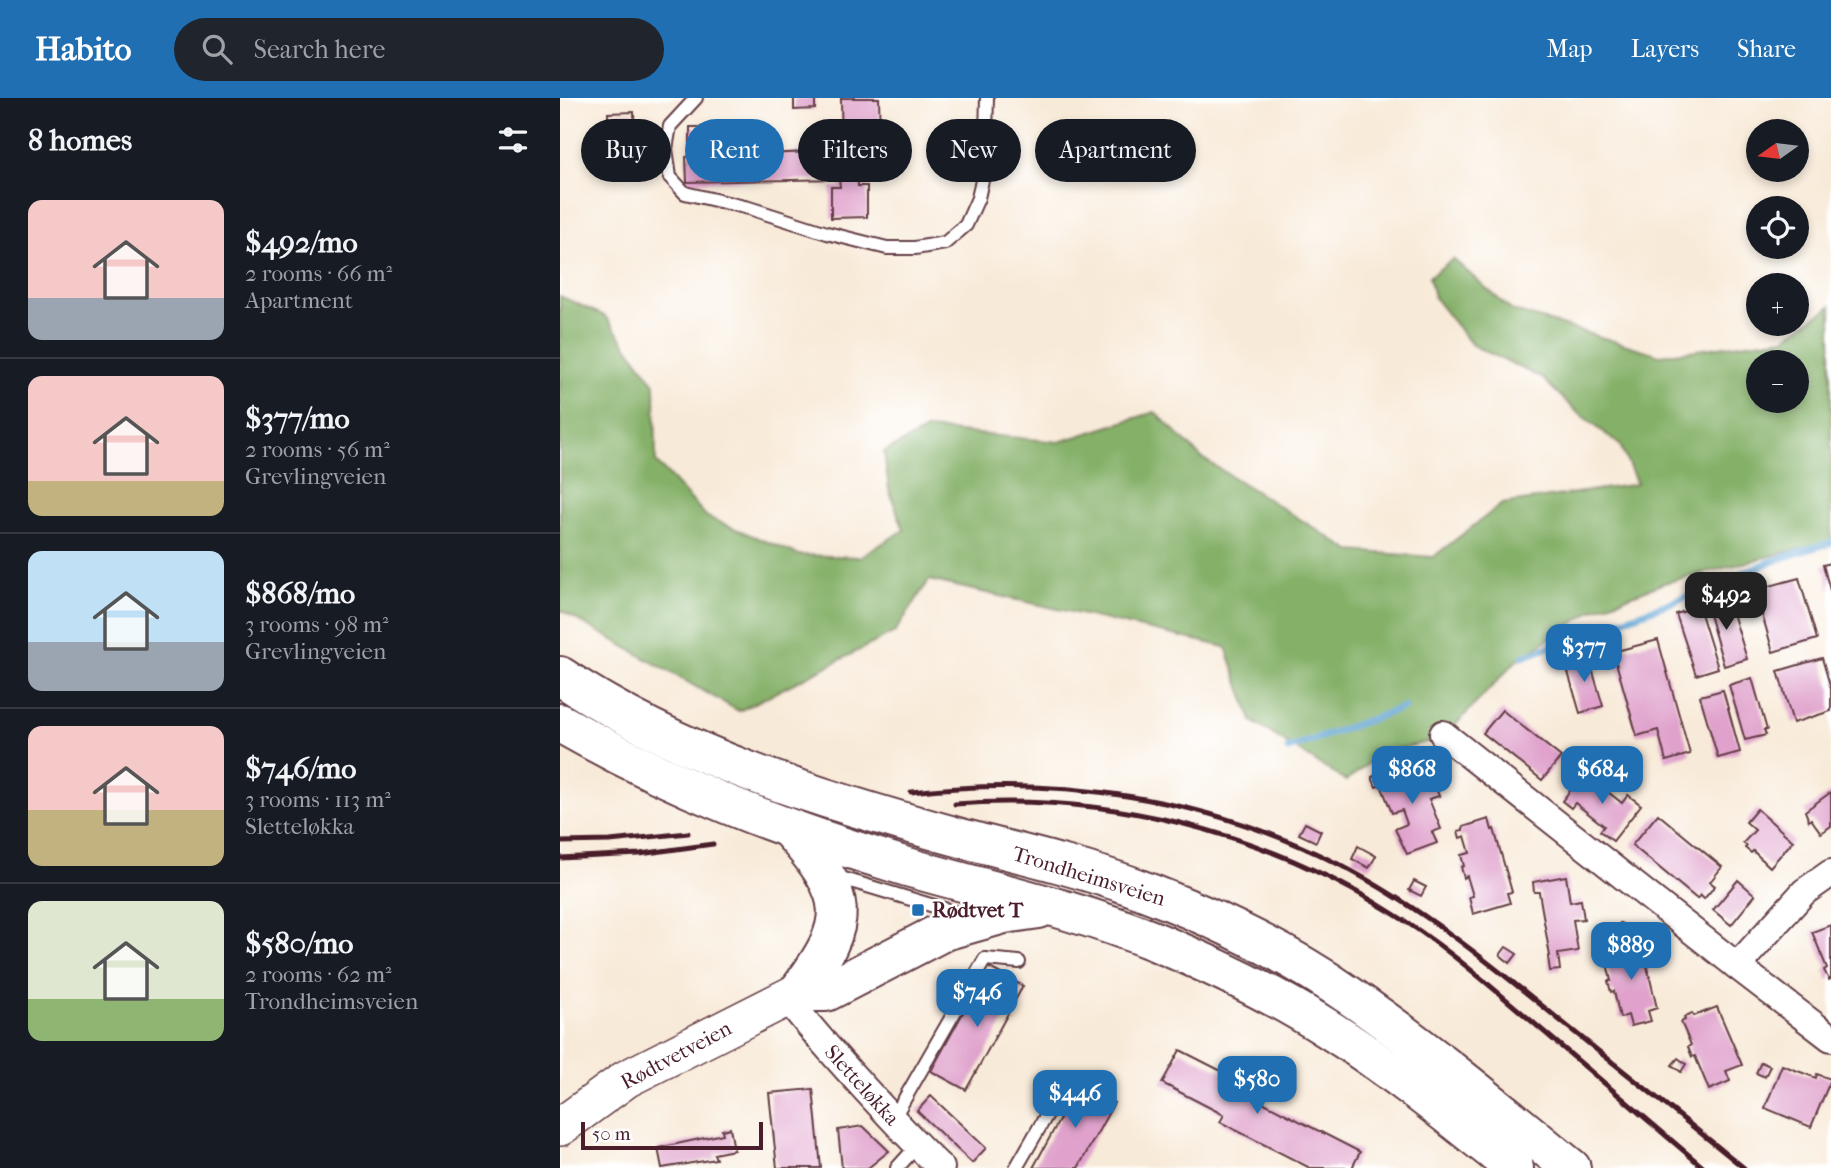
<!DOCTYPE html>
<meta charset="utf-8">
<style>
:root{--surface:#171b24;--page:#20242c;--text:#f1f3f6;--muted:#9ea1a6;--line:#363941;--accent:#1f6fb2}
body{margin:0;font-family:"IM FELL French Canon",serif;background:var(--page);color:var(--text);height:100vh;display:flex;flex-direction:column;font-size:26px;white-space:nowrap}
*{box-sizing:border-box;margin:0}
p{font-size:23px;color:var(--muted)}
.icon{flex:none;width:38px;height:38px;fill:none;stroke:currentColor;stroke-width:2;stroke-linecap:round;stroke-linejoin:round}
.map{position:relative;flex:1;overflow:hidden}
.sheet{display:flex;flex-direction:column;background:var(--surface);width:560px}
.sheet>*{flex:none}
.guide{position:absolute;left:21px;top:21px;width:665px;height:63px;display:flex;gap:14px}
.needle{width:46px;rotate:256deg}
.fabs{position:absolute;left:1186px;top:21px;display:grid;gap:14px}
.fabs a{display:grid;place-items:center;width:63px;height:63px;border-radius:50%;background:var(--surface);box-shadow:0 4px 10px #0003;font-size:35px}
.scale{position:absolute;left:21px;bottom:18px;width:182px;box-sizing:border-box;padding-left:7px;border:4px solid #4a1f2b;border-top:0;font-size:19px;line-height:24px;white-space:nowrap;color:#4a1f2b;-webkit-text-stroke:5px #fff;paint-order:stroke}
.price{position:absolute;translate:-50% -60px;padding:0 16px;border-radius:14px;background:var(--accent);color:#fff;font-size:23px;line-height:46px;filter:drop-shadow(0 2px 4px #0008)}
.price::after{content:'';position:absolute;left:50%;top:42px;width:21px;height:16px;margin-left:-10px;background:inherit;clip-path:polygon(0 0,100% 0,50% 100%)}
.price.current{background:#222;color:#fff}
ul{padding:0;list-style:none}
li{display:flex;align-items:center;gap:21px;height:175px;padding:0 28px}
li+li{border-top:2px solid var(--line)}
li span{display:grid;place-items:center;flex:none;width:196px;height:140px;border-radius:14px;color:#555}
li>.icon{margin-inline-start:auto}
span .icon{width:84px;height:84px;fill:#fffc;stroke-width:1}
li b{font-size:30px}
h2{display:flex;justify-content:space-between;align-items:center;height:84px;padding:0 28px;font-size:30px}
.tag{padding:0 24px;border-radius:32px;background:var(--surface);box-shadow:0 4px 10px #0003;font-size:24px;line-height:63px}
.tag.current{background:var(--accent);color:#fff}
header{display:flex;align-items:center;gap:42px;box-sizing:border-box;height:98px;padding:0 35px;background:var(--accent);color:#fff}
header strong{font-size:33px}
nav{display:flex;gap:38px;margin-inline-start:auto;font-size:24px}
.search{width:490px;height:63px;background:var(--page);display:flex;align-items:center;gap:18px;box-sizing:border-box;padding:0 24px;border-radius:38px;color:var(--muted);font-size:26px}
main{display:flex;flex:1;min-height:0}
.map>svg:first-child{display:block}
</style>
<header>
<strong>Habito</strong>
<div class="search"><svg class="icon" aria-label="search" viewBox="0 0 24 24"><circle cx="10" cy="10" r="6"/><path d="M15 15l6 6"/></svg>Search here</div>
<nav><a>Map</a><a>Layers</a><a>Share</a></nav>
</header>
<main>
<section class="sheet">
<h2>8 homes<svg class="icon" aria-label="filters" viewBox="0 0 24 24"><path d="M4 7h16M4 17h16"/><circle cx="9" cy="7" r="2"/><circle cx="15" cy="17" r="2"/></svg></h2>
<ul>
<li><span style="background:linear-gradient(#f6c9c9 70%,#9aa5b1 0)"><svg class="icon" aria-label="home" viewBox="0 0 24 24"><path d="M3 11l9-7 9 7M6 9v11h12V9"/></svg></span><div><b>$492/mo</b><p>2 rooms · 66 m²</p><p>Apartment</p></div></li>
<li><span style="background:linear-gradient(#f6c9c9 75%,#c2b280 0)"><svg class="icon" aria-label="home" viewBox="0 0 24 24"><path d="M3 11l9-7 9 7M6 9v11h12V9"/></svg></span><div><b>$377/mo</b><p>2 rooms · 56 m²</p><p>Grevlingveien</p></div></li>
<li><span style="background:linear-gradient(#bfe0f5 65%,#9aa5b1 0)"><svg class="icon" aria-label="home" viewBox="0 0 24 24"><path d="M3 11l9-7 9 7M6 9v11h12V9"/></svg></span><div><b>$868/mo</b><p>3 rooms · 98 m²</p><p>Grevlingveien</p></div></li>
<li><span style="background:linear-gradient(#f6c9c9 60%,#c2b280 0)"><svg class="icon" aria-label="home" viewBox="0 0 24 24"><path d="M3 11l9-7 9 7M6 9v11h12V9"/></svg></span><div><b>$746/mo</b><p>3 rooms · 113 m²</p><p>Sletteløkka</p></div></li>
<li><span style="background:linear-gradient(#dfe7d0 70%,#8fb573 0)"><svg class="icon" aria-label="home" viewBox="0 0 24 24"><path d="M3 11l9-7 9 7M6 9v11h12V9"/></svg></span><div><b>$580/mo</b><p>2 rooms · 62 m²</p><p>Trondheimsveien</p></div></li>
</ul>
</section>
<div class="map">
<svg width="1271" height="1070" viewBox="0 0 1271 1070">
<rect width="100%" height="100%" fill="#fff"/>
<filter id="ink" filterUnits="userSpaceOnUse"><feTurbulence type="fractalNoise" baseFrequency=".0143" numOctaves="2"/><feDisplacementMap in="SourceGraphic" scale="14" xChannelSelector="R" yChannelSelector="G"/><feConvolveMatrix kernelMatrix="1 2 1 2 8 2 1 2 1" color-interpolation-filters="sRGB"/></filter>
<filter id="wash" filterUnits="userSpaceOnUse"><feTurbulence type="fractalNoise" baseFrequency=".00686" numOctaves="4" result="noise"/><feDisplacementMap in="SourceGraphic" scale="28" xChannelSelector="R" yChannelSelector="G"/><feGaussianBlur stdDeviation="1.57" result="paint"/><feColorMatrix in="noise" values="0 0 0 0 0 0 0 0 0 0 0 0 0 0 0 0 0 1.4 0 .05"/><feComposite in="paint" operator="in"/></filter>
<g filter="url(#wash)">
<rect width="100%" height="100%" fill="#f8ead8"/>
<path fill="#84b068" stroke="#67684a" stroke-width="2" fill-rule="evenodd" d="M 893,161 L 951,212 L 1100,257 L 1224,240 L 1271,208 L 1271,443 L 1104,485 L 1033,512 L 957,562 L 882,641 L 823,654 L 786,683 L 692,623 L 666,549 L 369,482 L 335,534 L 179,613 L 0,512 L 0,198 L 45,218 L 95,286 L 96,364 L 147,419 L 239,457 L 300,459 L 344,432 L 329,392 L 324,354 L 368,331 L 499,344 L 595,314 L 642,360 L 791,453 L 873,459 L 942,406 L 1077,386 L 1060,347 L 1016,313 L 982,280 L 912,247 L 874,199 L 869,179 ZM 1199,264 L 1237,264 L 1237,303 L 1199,303 Z"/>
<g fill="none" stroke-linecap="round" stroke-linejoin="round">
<g stroke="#5da2d2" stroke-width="7">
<path d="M 963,559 C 1013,539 1064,522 1115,503 C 1167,483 1217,458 1271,445"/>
<path d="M 728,651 L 845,609"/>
</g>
</g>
<g id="blocks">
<g fill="#e0a2cc">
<path d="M 234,0 L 255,0 L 255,11 L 234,12 Z"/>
<path d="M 281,0 L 319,0 L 321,75 L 297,76 L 298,88 L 307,88 L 307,119 L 271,120 L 271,89 L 280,89 L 279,81 L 127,84 L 126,59 L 130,58 L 130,29 L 154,29 L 155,58 L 275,53 L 275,51 L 282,51 Z"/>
<path d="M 74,14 L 76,69 L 50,70 L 48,15 Z"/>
<path d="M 1271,465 L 1271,492 L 1270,492 L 1263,467 Z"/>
<path d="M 1239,480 L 1257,541 L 1213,554 L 1195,492 Z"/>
<path d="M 1168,499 L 1187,561 L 1164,568 L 1146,506 Z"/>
<path d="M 1139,509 L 1158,570 L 1136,577 L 1116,516 Z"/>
<path d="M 1098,542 L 1130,656 L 1106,663 L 1098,632 L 1077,638 L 1053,554 Z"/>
<path d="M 1028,557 L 1043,608 L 1020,615 L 1005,564 Z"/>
<path d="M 1262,560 L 1271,591 L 1271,613 L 1233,625 L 1218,573 Z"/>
<path d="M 1192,580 L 1207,632 L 1204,632 L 1206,637 L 1185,642 L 1169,587 Z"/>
<path d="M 1163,592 L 1180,654 L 1158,660 L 1140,598 Z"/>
<path d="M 942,612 L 1001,659 L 982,682 L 923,635 Z"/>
<path d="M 867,667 L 879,698 L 869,701 L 881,731 L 872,734 L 877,745 L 847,756 L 835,731 L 847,726 L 842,712 L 832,715 L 821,687 L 816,689 L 812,679 L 828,671 L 831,680 Z"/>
<path d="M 1024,675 L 1062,705 L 1068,697 L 1081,707 L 1053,743 L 1040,733 L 1044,728 L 1015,705 L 1011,710 L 1002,703 Z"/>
<path d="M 1271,694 L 1271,728 L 1261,735 L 1251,721 L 1249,723 L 1245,713 Z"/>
<path d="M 1197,711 L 1233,743 L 1210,769 L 1193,753 L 1191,755 L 1185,750 L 1187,748 L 1183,745 L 1195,732 L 1186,724 Z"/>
<path d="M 1098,716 L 1162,769 L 1150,784 L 1155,788 L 1144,801 L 1140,797 L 1137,801 L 1072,747 Z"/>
<path d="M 929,721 L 932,732 L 934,731 L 952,794 L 947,795 L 950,805 L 913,816 L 909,799 L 913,798 L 907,778 L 904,780 L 901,769 L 904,768 L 901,757 L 910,755 L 905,738 L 900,740 L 898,733 L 903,732 L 903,729 Z"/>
<path d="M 745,725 L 761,733 L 756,744 L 739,736 Z"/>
<path d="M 798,748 L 816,758 L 809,770 L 792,761 Z"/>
<path d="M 1006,778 L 1010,804 L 1021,802 L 1024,821 L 1013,822 L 1018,853 L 998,856 L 1000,872 L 990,873 L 988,859 L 990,858 L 979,794 L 974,794 L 973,784 Z"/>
<path d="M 1178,782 L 1195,797 L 1171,827 L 1153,812 Z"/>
<path d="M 854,783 L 866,789 L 861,798 L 849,792 Z"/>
<path d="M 1060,825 L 1068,829 L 1062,839 L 1054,834 Z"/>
<path d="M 1271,827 L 1271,881 L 1269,882 L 1264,872 L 1267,870 L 1252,834 Z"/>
<path d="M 1067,844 L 1068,851 L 1082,847 L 1097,910 L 1088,913 L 1091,923 L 1071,928 L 1068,917 L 1060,920 L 1054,893 L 1051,894 L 1048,883 L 1051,883 L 1045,856 L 1047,856 L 1045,849 Z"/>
<path d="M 946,849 L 957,856 L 950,865 L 940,857 Z"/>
<path d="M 428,869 L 463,888 L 406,992 L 371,973 Z"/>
<path d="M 1157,909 L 1182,967 L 1166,973 L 1170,983 L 1149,992 L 1135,958 L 1132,959 L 1128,949 L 1131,947 L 1121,924 L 1125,922 L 1124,919 L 1132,915 L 1134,918 Z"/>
<path d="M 620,952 L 683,984 L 679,992 L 800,1054 L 792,1070 L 750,1070 L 660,1024 L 664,1017 L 602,985 Z"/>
<path d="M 1118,960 L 1126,966 L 1121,974 L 1112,967 Z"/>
<path d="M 1201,964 L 1210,968 L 1205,979 L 1196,975 Z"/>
<path d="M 1222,967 L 1256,980 L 1257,976 L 1271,981 L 1251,1029 L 1205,1010 Z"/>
<path d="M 519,986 L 554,1005 L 518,1070 L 473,1070 Z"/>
<path d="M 253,991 L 261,1070 L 217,1070 L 209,995 Z"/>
<path d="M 371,998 L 426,1050 L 412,1065 L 357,1013 Z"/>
<path d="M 303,1028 L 329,1053 L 308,1070 L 282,1070 L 278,1032 Z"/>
<path d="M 170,1030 L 174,1052 L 154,1056 L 156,1061 L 102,1070 L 98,1050 L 163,1036 L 162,1032 Z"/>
</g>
</g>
</g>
<g filter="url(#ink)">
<use href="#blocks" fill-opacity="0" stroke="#643d45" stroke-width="2"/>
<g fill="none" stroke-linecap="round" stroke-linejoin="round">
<g stroke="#643d45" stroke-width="16">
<g id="lane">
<path d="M 136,0 L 110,28 L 106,51 L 110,79 L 125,95 L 189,110 L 267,135 L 327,150 L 355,150 L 385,145 L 406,127 L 418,100 L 425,69 L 427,0"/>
<path d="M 274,778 L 404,817"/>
<path d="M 333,1021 L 425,861 L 459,864"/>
<path d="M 337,1070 L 357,1048"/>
<path d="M 456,1070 L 505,985"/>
</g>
</g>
<g stroke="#643d45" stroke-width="30">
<g id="street">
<path d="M 883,636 L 1177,868 L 1271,940"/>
<path d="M 1177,868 L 1244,794 L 1271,775"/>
<path d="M 227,900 C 251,932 278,961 305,991 C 330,1018 354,1045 381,1070"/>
</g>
</g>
<g stroke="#643d45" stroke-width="40">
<path id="secondary" d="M 0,1029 L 66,981 L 238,894"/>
</g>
<g stroke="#643d45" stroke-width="42">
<g id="highway">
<path d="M 0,578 C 121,659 262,702 401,740 C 457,755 516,768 571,788 C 647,816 724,852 790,898 C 867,951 939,1011 1011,1070"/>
<path d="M 0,625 C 112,689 221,731 344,768 C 427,792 513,810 594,843 C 655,868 715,897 770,932 C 835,973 894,1022 954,1070"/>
<path d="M 230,732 C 290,799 292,822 238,894"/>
<path d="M 238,894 L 266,894 L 384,833 L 444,816 L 479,811"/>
</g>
</g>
<use href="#lane" stroke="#fff" stroke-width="12"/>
<use href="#street" stroke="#fff" stroke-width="26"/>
<use href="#secondary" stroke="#fff" stroke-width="37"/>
<use href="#highway" stroke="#fff" stroke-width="38"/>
<g stroke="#4a1f2b" stroke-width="5">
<path d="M 351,694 C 497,677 647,699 778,766 C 860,808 931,866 1002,924 C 1063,973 1124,1021 1184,1070"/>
<path d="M 395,706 C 547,695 699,732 829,813 C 882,845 928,886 975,926 C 1031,974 1088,1022 1144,1070"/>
<path d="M 0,744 L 50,743 L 128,735"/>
<path d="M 0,760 L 80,756 L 153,746"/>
</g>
</g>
</g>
<rect fill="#1f6fb2" stroke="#fff" stroke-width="2.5" x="351" y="805" width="14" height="14" rx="3.5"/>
<g text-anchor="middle" stroke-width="5" stroke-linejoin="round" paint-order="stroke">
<g font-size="21" fill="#4a1f2b" stroke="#fff">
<text transform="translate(529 778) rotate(17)" y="7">Trondheimsveien</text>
<text transform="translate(116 957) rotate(-28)" y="7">Rødtvetveien</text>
<text transform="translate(302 987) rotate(48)" y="7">Sletteløkka</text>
</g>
<g font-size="21" font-weight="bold" fill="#4a1f2b" stroke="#fff" text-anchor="start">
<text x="372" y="819">Rødtvet T</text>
</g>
</g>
</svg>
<div class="fabs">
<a><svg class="needle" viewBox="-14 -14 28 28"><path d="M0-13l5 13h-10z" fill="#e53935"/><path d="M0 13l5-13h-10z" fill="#9ea1a6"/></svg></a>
<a><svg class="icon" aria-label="locate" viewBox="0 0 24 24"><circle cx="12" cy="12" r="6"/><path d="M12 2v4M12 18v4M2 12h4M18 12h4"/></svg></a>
<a>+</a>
<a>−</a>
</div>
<div class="scale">50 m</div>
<b class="price current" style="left:1166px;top:534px">$492</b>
<b class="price" style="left:1024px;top:586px">$377</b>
<b class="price" style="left:852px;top:708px">$868</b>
<b class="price" style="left:1042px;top:708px">$684</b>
<b class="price" style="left:1071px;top:884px">$889</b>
<b class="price" style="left:417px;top:931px">$746</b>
<b class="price" style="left:697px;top:1018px">$580</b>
<b class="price" style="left:515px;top:1032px">$446</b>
<div class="guide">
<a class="tag">Buy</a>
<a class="tag current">Rent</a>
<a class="tag">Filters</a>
<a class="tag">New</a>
<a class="tag">Apartment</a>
</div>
</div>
</main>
